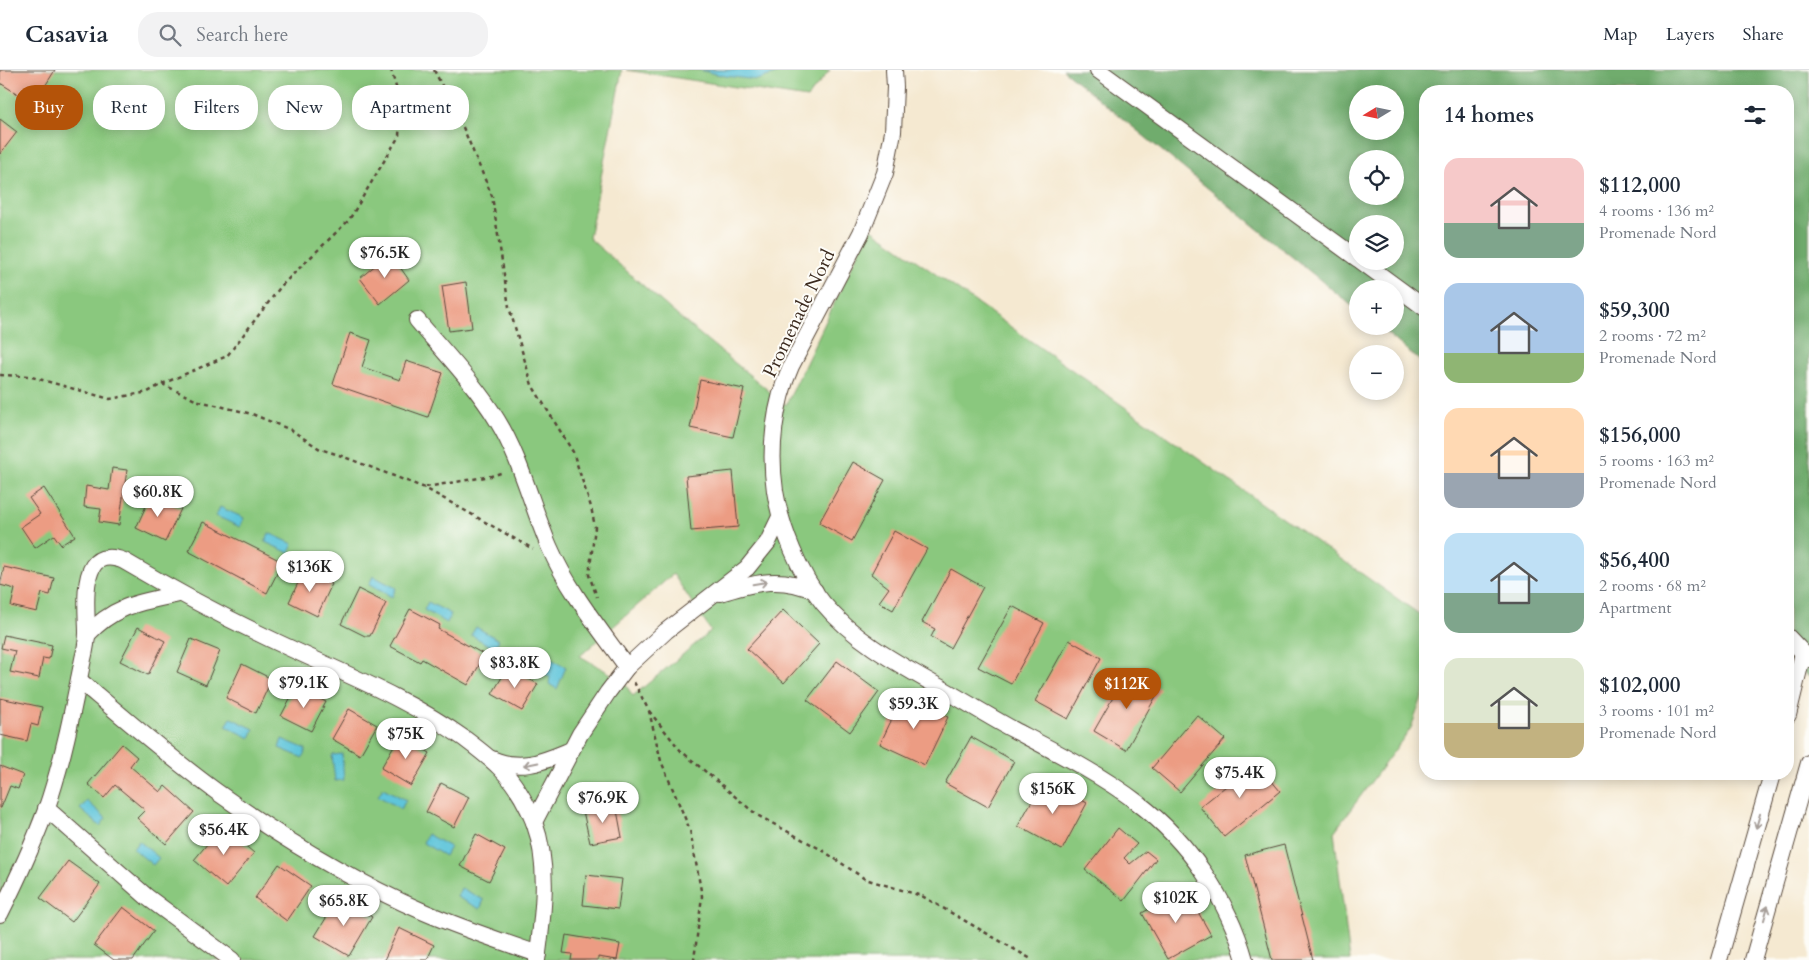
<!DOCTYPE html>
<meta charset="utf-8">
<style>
:root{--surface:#fff;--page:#f2f2f3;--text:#1f2937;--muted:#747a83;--line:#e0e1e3;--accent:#b45309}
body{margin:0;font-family:Cardo,serif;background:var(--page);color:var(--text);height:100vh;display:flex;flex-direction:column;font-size:19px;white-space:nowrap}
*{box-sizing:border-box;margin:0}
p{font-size:16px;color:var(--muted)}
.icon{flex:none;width:28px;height:28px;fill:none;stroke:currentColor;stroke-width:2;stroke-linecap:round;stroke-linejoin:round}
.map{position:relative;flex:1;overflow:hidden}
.drawer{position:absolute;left:1419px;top:15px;width:375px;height:695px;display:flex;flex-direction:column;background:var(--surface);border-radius:20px;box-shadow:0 2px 12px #0003}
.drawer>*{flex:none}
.guide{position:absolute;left:15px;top:15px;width:475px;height:45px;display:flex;gap:10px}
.needle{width:32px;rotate:260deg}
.buttons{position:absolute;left:1349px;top:15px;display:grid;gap:10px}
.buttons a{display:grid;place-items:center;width:55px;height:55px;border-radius:50%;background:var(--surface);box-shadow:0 2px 12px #0003;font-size:25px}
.price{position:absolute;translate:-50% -42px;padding:0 11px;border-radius:18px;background:#fff;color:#222;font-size:16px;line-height:32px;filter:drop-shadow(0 1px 2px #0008)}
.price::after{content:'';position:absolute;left:50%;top:30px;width:15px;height:11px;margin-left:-8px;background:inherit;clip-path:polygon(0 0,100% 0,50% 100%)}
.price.on{background:var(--accent);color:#fff}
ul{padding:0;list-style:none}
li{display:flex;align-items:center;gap:15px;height:125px;padding:0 25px}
li span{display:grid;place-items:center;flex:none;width:140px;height:100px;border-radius:15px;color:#555}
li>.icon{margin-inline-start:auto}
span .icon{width:60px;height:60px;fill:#fffc;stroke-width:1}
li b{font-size:21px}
h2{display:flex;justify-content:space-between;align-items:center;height:60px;padding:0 25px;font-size:21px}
.chip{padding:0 18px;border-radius:20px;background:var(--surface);box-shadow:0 2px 12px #0003;font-size:18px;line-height:45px}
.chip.on{background:var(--accent);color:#fff}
header{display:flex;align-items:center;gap:30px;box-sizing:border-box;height:70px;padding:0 25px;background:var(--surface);border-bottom:1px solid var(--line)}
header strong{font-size:24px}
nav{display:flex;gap:28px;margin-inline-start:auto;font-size:18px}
.search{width:350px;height:45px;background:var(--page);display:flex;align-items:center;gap:12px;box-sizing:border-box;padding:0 18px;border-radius:20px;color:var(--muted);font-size:19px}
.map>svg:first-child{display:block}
</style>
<header>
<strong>Casavia</strong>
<div class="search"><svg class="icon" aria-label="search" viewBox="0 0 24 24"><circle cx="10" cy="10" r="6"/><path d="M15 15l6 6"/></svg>Search here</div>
<nav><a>Map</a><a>Layers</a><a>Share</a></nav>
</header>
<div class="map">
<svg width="1809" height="890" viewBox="0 0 1809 890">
<rect width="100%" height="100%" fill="#fdfcf7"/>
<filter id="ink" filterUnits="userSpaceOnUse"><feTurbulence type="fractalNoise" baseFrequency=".02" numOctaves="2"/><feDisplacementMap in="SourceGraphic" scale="10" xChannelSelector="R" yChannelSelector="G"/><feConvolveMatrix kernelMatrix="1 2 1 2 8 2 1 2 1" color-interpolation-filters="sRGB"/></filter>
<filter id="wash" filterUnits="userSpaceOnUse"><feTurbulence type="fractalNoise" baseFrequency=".0096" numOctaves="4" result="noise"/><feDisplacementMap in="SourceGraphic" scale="20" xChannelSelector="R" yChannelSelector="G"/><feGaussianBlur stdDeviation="1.12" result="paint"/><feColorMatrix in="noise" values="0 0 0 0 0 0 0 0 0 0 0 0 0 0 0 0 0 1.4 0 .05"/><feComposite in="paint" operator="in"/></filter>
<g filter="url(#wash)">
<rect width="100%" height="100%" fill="#f5e9d1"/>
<g fill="#8ac87e" stroke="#62794e" fill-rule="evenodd">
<path d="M 0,0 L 622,0 L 589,168 L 679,247 L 786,335 L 870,158 L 1422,546 L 1425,557 L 1425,619 L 1411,658 L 1334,762 L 1350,890 L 0,890 ZM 673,504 L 711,561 L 633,626 L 623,611 L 580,586 Z"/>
<path d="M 626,0 L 830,0 L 807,28 Z"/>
</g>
<path fill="#6fac6d" stroke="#556b46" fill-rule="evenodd" d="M 1063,0 L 1809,0 L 1809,607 L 1788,589 L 1788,21 L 1425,21 L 1425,295 L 1378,256 L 1395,256 L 1395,219 L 1358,219 L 1357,240 ZM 1358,24 L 1395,24 L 1395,61 L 1358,61 ZM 1358,89 L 1395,89 L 1395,126 L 1358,126 ZM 1358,154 L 1395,154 L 1395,191 L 1358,191 Z"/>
<g fill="#5ec5da" stroke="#4c787c">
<path d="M 699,0 L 787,0 L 757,10 L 725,6 Z"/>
<path d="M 170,411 L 193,422 L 189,431 L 166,420 Z"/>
<path d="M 220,437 L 244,448 L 240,457 L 216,446 Z"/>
<path d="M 269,463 L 293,474 L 289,483 L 265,472 Z"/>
<path d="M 373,506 L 396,518 L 392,527 L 369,515 Z"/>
<path d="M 428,532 L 451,544 L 447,553 L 424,540 Z"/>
<path d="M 476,557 L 499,570 L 494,578 L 471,565 Z"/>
<path d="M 530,578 L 566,597 L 557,619 L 549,614 L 550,607 L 524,592 Z"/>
<path d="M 231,648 L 254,659 L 250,668 L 226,656 Z"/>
<path d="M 282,669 L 306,679 L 303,688 L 279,678 Z"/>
<path d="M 342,684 L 344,710 L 335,711 L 332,685 Z"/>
<path d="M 383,718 L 406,730 L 401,739 L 378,726 Z"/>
<path d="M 87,731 L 106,748 L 100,756 L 80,739 Z"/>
<path d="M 427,764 L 450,777 L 445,786 L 423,773 Z"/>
<path d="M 139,771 L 159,788 L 153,795 L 133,779 Z"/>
<path d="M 461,818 L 484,830 L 480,839 L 457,827 Z"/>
</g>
<g id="blocks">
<g fill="#ec9c83">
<path d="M 0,0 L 55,0 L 34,34 L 0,13 Z"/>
<path d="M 0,49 L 17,62 L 0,84 Z"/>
<path d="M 390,183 L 409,210 L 380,234 L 360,208 Z"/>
<path d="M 466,212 L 472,258 L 449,261 L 442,216 Z"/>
<path d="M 350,263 L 371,270 L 362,297 L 400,310 L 406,291 L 443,303 L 428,347 L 333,314 Z"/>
<path d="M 700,310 L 744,319 L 733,367 L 690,358 Z"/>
<path d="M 853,392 L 885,410 L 852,471 L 819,453 Z"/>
<path d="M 112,398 L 127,400 L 119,455 L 99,452 L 101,439 L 84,437 L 86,416 L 109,420 Z"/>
<path d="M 733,401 L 738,457 L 691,461 L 686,406 Z"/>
<path d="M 44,418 L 75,466 L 61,475 L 54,465 L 35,478 L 21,457 L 40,444 L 29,428 Z"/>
<path d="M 151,425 L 181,439 L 165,472 L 136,458 Z"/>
<path d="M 203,452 L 283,492 L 267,523 L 188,481 Z"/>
<path d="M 894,461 L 927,479 L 893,540 L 879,532 L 889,518 L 871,504 Z"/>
<path d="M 4,497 L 54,508 L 50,525 L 42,523 L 37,542 L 11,536 L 15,519 L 0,515 Z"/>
<path d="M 951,499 L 983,517 L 950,578 L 931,567 L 935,559 L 922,552 Z"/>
<path d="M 304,500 L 332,514 L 317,546 L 289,532 Z"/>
<path d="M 358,519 L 386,533 L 370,566 L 365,566 L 341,554 Z"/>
<path d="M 1012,536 L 1044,553 L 1011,614 L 978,597 Z"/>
<path d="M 410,539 L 440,555 L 438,559 L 485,585 L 468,615 L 422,589 L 420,592 L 390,576 Z"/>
<path d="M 783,540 L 819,574 L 784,613 L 747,579 Z"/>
<path d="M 138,557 L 165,571 L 148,605 L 120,591 Z"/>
<path d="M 4,565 L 52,575 L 49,589 L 43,588 L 39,608 L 10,602 L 15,581 L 1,578 Z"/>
<path d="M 191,569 L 220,581 L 206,615 L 177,602 Z"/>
<path d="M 1069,570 L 1101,588 L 1068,649 L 1035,631 Z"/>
<path d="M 837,591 L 879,622 L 850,662 L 807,630 Z"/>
<path d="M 242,594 L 272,609 L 256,643 L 226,628 Z"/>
<path d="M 508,597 L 538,614 L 522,641 L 492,624 Z"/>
<path d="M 1128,601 L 1160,619 L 1126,680 L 1094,661 Z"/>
<path d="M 296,617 L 326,632 L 311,661 L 281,646 Z"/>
<path d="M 903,626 L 948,647 L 925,695 L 880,674 Z"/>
<path d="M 0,628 L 42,637 L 38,656 L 31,654 L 27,671 L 0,665 Z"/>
<path d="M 349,639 L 377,655 L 360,685 L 332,669 Z"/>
<path d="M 1197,645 L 1225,669 L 1180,722 L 1152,698 Z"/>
<path d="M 400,665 L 430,683 L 411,716 L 381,698 Z"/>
<path d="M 971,667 L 1014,691 L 988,737 L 945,713 Z"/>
<path d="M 122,674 L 137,687 L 130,696 L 160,722 L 165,716 L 194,742 L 166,774 L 137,748 L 145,740 L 115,715 L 104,728 L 88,714 Z"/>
<path d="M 1256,692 L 1280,721 L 1224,767 L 1200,737 Z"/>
<path d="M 0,696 L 23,705 L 18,719 L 10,716 L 1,738 L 0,738 Z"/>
<path d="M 1044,709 L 1087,733 L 1062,780 L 1018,756 Z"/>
<path d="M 441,713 L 469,727 L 454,757 L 426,742 Z"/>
<path d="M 616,735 L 622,767 L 590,773 L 583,741 Z"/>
<path d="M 222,756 L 254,783 L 226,817 L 194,790 Z"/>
<path d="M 1118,758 L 1137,774 L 1124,788 L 1130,794 L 1146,781 L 1156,789 L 1124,831 L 1085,800 Z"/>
<path d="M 476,764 L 505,780 L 489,811 L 460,796 Z"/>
<path d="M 1284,775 L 1313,890 L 1272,890 L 1245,785 Z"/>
<path d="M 68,791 L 100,814 L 72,852 L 40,828 Z"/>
<path d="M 279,794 L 311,816 L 287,851 L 255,828 Z"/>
<path d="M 586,805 L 622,809 L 618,839 L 583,835 Z"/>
<path d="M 1185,819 L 1211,865 L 1168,889 L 1142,843 Z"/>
<path d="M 339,827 L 372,847 L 349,886 L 315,866 Z"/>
<path d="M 123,837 L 154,861 L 133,890 L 114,890 L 94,875 Z"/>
<path d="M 399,858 L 434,875 L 427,890 L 384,890 Z"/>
<path d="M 566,865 L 620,874 L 617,890 L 598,887 L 598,890 L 571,890 L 572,884 L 563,883 Z"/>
</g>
</g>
</g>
<g filter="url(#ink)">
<use href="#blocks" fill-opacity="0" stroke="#574739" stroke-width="1"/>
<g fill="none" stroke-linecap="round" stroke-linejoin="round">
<g stroke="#574739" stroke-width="18">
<g id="minor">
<path d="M 894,0 L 895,17 L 893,62 L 885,103 L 861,163 L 791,296 C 774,334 769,380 775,421 C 781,458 799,503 823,533 C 852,568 893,591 932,613 C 960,628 986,645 1014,660 C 1056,682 1100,704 1138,733 C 1188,771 1228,829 1245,890"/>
<path d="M 1098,0 L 1358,189"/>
<path d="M 1361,191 L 1425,238"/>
<path d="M 417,250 C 444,282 475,314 497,350 C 521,389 531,434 549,476 C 568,520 599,558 627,597"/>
<path d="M 720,523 C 755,513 779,505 815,521"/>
<path d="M 87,565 C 114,535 141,532 179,524"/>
<path d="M 1788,567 L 1809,589"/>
<path d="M 79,610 C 124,648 169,687 217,722 C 280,767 353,811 424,842 C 461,858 500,871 538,884"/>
<path d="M 1788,645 L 1803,583"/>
<path d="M 492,689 C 522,702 544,691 571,680"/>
<path d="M 46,738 L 147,827 L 232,890"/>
<path d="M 534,752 L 580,664 L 608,622 L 627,597 L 666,561 L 747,498 L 768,472 L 780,447"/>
<path d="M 0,844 C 17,810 33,775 46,740 C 63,691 73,639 83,589 C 85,581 87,572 87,563 C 87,544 83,512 93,496 C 100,485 114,487 124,491 C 168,517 214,542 260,564 C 329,598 402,624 465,669 C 477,678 489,687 500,698 C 515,713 526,732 534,752 C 550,795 543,846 537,890"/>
<path d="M 1719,890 L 1772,704"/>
<path d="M 1753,890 L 1809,693"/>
</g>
</g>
<g stroke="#574739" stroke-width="2.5" stroke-dasharray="4 4" stroke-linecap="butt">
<path d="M 434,0 L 462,55 L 492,126 L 509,237 L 532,315 L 573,382 L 591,437 L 595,457 L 589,505 L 597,527"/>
<path d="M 0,305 L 28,306 L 110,329 L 148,322 L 162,314 L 227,286 L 282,215 L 349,150 L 399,66 L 401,34 L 391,0"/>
<path d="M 162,314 L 195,330 L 252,344 L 291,360 L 320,379 L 339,385 L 425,418 L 533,479"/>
<path d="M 426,417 L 491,406 L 504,402"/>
<path d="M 634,612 L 649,641 L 661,691 L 690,760 L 702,826 L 694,890"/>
<path d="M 649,641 L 681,681 L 757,745 L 822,780 L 865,809 L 922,826 L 1033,890"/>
</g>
<use href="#minor" stroke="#fff" stroke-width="16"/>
</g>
<defs><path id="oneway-shaft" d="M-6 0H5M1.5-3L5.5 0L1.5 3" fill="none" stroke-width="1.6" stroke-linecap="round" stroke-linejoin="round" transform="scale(1.25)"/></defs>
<g stroke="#a79f9a">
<use href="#oneway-shaft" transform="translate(760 513) rotate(-9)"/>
<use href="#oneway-shaft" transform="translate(531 694) rotate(168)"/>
<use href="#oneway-shaft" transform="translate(1758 751) rotate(106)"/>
<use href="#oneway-shaft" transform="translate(1766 843) rotate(-74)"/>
</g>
</g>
<g text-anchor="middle" stroke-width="4" stroke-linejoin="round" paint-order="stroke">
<g font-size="19" fill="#3b2a1e" stroke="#fdfcf7">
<text transform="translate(798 243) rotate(-64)" y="7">Promenade Nord</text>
</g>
</g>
</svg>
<div class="buttons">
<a><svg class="needle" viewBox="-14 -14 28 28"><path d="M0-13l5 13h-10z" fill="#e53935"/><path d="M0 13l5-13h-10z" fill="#747a83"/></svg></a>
<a><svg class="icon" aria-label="locate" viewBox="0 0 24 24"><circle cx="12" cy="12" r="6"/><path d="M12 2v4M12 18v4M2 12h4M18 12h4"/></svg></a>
<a><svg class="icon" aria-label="layers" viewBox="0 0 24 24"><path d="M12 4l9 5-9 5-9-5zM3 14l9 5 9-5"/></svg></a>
<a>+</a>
<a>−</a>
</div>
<b class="price" style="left:385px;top:209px">$76.5K</b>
<b class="price" style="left:158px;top:448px">$60.8K</b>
<b class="price" style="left:310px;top:523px">$136K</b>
<b class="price" style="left:515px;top:619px">$83.8K</b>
<b class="price" style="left:304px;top:639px">$79.1K</b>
<b class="price on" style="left:1127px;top:640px">$112K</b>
<b class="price" style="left:914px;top:660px">$59.3K</b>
<b class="price" style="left:406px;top:690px">$75K</b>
<b class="price" style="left:1240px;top:729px">$75.4K</b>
<b class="price" style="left:1053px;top:745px">$156K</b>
<b class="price" style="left:603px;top:754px">$76.9K</b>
<b class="price" style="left:224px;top:786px">$56.4K</b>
<b class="price" style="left:1176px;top:854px">$102K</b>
<b class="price" style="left:344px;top:857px">$65.8K</b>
<div class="guide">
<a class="chip on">Buy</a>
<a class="chip">Rent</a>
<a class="chip">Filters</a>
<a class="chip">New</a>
<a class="chip">Apartment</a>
</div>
<section class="drawer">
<h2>14 homes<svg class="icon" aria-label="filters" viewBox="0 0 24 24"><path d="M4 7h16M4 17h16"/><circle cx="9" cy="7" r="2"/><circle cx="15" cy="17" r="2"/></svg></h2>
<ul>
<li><span style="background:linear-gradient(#f6c9c9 65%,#7fa58c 0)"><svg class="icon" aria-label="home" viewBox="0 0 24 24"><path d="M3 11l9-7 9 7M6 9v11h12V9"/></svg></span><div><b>$112,000</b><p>4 rooms · 136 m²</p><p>Promenade Nord</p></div></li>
<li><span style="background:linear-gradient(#a9c7e8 70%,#8fb573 0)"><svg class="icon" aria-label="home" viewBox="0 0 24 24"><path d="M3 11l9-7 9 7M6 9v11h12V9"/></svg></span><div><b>$59,300</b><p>2 rooms · 72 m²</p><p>Promenade Nord</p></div></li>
<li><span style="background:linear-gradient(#ffd9b3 65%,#9aa5b1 0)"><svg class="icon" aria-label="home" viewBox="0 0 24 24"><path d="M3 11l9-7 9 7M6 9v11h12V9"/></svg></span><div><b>$156,000</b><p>5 rooms · 163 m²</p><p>Promenade Nord</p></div></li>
<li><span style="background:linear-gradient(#bfe0f5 60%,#7fa58c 0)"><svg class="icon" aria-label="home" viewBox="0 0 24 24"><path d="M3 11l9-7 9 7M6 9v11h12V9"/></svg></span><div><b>$56,400</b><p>2 rooms · 68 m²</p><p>Apartment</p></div></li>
<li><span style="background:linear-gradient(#dfe7d0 65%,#c2b280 0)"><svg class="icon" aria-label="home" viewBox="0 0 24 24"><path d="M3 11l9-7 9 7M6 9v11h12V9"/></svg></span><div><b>$102,000</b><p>3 rooms · 101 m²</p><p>Promenade Nord</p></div></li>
</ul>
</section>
</div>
